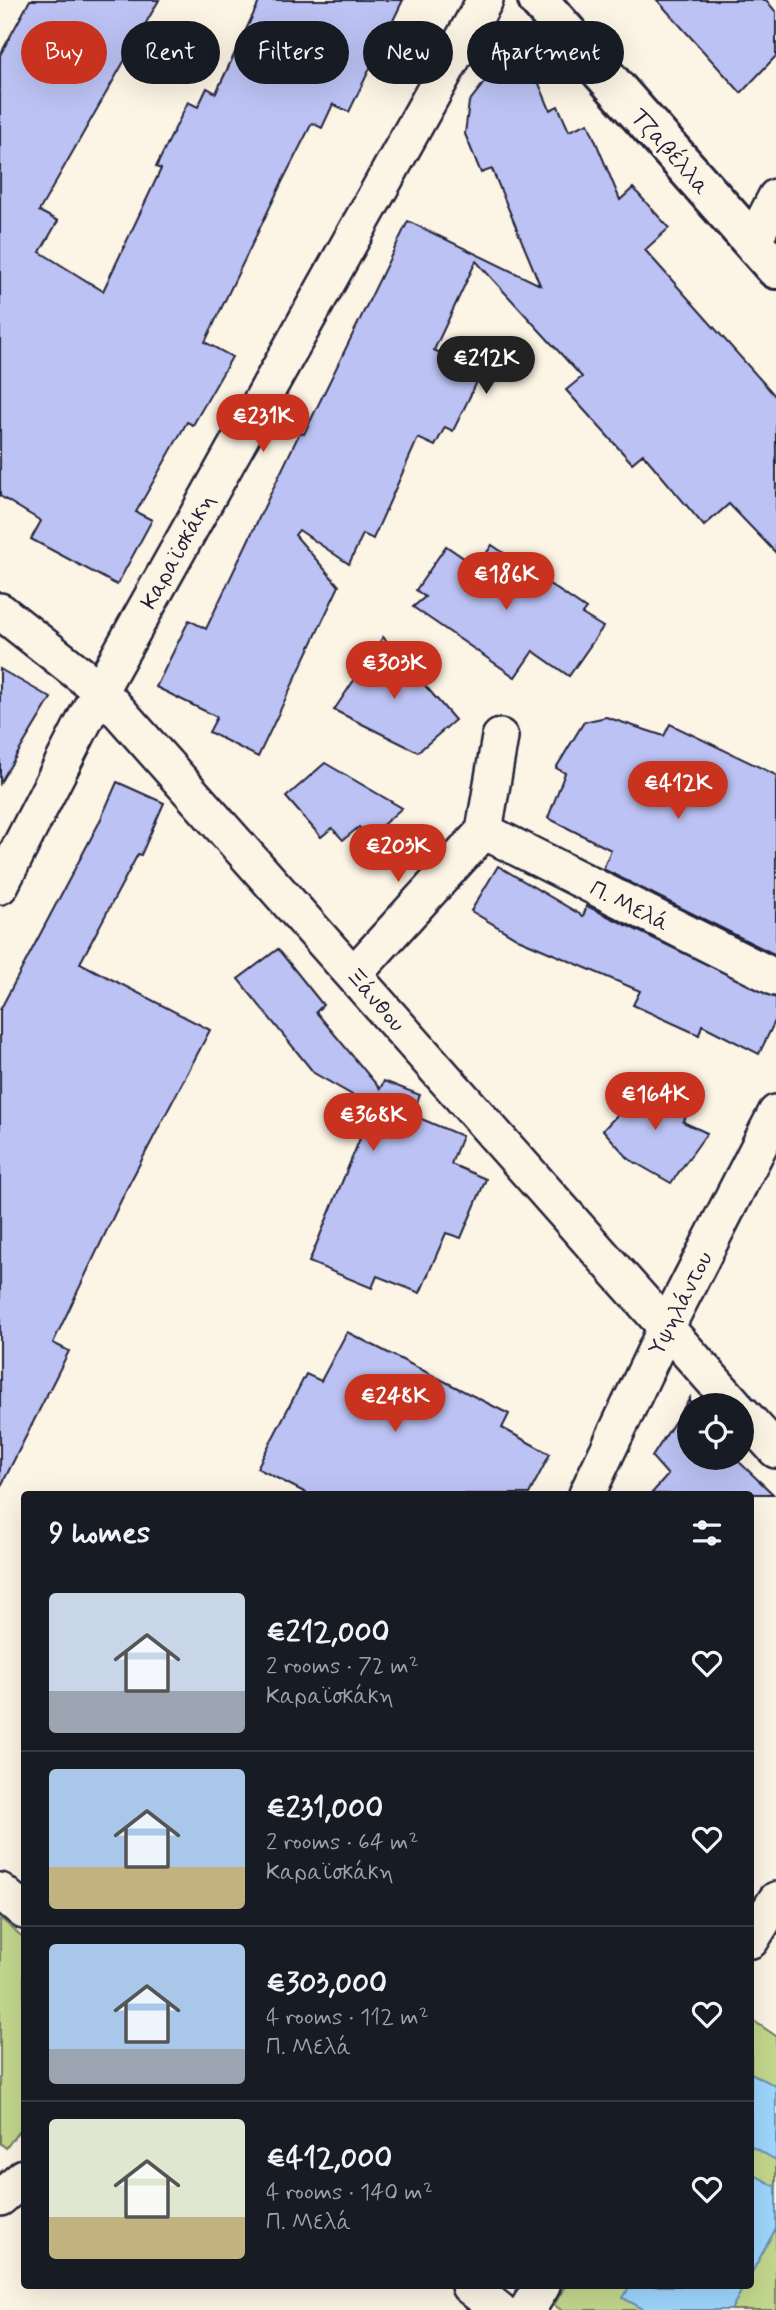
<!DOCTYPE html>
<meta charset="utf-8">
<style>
:root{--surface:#171b24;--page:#242831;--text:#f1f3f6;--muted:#9ea1a6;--line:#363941;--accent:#c8321e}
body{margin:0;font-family:Mynerve,sans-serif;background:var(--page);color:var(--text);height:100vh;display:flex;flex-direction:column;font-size:26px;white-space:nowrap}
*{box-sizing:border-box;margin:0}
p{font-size:23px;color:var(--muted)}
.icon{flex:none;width:38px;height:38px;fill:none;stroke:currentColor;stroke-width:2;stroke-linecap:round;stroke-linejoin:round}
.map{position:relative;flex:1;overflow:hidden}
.details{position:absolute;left:21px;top:1491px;width:733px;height:798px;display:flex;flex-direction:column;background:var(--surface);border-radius:7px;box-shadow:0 7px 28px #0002}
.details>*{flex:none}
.guide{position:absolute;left:21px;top:21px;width:735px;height:63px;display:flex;gap:14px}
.buttons{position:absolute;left:677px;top:1393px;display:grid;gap:14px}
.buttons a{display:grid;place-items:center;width:77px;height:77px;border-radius:50%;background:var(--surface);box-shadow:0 7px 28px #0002;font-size:35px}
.price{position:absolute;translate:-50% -60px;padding:0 16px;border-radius:24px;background:var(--accent);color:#fff;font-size:23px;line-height:46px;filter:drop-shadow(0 2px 4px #0008)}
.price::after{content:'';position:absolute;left:50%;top:42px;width:21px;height:16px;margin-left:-10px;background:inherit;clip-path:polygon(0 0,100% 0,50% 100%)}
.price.active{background:#222;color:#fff}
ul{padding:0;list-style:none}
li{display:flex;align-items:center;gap:21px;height:175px;padding:0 28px}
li+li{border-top:2px solid var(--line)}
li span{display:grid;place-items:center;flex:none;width:196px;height:140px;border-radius:7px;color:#555}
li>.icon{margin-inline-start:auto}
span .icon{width:84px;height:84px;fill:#fffc;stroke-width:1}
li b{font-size:30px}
h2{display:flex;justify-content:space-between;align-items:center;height:84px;padding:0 28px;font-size:30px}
.chip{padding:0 24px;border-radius:32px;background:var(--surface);box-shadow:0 7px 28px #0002;font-size:24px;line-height:63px}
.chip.active{background:var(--accent);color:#fff}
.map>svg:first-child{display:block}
</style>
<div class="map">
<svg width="776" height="2310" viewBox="0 0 776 2310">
<rect width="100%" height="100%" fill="#fcf5e5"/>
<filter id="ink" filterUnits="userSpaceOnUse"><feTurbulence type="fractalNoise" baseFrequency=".0143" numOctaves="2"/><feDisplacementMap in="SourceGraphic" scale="14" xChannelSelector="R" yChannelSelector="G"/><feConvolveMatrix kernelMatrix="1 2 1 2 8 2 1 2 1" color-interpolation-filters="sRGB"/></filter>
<g filter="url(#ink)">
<g fill="#c2d78d" stroke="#727c64" stroke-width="2">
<path d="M 0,1918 L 24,1938 L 24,2124 L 6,2148 L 0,2143 Z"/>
<path d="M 751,2019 L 776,2036 L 776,2310 L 561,2310 L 554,2305 L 565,2286 L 751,2286 Z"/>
</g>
<g fill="#9ed6fd" stroke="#6c8eaf" stroke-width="2">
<path d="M 751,2073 L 776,2086 L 776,2160 L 751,2146 Z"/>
<path d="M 751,2173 L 776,2187 L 776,2228 L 751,2274 Z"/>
<path d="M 630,2286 L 744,2286 L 731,2310 L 645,2310 L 623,2298 Z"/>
</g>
<g fill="#bcc3f4" stroke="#22223b" stroke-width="2">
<path d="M 30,0 L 159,0 L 39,211 L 58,221 L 40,252 L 103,291 L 161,169 L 156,167 L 188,102 L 198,107 L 207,88 L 216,93 L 260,0 L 403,0 L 349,112 L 333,104 L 322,128 L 312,123 L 282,182 L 205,342 L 232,357 L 193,425 L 187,422 L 136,512 L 152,520 L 117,585 L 31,539 L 41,521 L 0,496 L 0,55 Z"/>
<path d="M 657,0 L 766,0 L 776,12 L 776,56 L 741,93 Z"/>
<path d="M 508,52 L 515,69 L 530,62 L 550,110 L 558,106 L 569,131 L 588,123 L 620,200 L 633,188 L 669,228 L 645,250 L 776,397 L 776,553 L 729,504 L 704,526 L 643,454 L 632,463 L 566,390 L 582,377 L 476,261 L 434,350 L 460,363 L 455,371 L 477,382 L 453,431 L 445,427 L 435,446 L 418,438 L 373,539 L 363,534 L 349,564 L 299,530 L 295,535 L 339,586 L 258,757 L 209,732 L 217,717 L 156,687 L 189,620 L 206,629 L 300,432 L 304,434 L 408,221 L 540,285 L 492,169 L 481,173 L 465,134 L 469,102 Z"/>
<path d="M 492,545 L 586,609 L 582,614 L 603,627 L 569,676 L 533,651 L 515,677 L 413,607 L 425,597 L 416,590 L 446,546 L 477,567 Z"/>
<path d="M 383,637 L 455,720 L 418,752 L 334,710 Z"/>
<path d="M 0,669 L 51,698 L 0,783 Z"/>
<path d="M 606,717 L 664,736 L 670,724 L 776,775 L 776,955 L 603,869 L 611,850 L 548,818 L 565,773 L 556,768 L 584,722 Z"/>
<path d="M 325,763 L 402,808 L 369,837 L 359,827 L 343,840 L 332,828 L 321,837 L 286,797 Z"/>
<path d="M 117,782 L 164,803 L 141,855 L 138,854 L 80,963 L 210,1030 L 126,1190 L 53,1343 L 69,1351 L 0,1488 L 0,1010 L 99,823 Z"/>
<path d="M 498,866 L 583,916 L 587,906 L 776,998 L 776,1019 L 759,1054 L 702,1025 L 699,1035 L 633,1005 L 640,991 L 518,939 L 471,911 Z"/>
<path d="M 278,949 L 323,1005 L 316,1012 L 380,1089 L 384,1081 L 420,1095 L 412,1115 L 462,1136 L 451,1164 L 486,1179 L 461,1238 L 446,1233 L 420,1293 L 377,1276 L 372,1288 L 309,1262 L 373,1107 L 314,1073 L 238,979 Z"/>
<path d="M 649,1081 L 690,1109 L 683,1122 L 707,1133 L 671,1183 L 629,1159 L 603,1130 Z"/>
<path d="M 347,1332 L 509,1414 L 502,1428 L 550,1454 L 529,1494 L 308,1494 L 257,1468 L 306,1374 L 321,1381 Z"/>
<path d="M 690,1398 L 690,1458 L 735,1458 L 773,1494 L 651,1494 L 668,1475 L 652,1457 Z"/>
</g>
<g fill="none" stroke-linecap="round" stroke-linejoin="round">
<g stroke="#22223b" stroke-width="40">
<g id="minor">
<path d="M 752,244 L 776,197"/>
<path d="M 0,611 L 100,690 L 735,1405"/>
<path d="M 484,831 L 776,978"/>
<path d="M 0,886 L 100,690 L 485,0"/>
<path d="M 354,974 L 484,831 L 500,737"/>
<path d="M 742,1413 L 776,1450"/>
<path d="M 587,1494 L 665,1330 L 776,1113"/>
<path d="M 0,1891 L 24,1911"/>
<path d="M 751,1940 L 776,1900"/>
<path d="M 0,2198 L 24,2177"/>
<path d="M 469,2286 L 499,2310"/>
<path d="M 527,2310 L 542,2286"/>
</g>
</g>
<g stroke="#22223b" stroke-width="44">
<path id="tertiary" d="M 538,0 L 776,269"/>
</g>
<use href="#minor" stroke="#fcf5e5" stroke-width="35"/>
<use href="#tertiary" stroke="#fcf5e5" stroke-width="38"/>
</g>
</g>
<g text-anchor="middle" stroke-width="7" stroke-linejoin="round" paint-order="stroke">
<g font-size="23" fill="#22223b" stroke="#fcf5e5">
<text transform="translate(671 151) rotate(49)" y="8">Τζαβέλλα</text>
<text transform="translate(177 551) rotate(-61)" y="8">Καραϊσκάκη</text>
<text transform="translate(630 905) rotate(27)" y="8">Π. Μελά</text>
<text transform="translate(376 999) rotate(49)" y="8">Ξάνθου</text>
<text transform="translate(680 1303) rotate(-63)" y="8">Υψηλάντου</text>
</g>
</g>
</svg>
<div class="buttons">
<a><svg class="icon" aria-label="locate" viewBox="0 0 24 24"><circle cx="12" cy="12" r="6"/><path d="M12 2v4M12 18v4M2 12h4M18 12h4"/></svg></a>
</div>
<b class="price active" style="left:486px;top:396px">€212K</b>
<b class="price" style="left:263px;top:454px">€231K</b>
<b class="price" style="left:506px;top:612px">€186K</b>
<b class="price" style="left:394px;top:701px">€303K</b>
<b class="price" style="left:678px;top:821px">€412K</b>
<b class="price" style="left:398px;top:884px">€203K</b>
<b class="price" style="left:655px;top:1132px">€164K</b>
<b class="price" style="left:373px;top:1153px">€368K</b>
<b class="price" style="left:395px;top:1434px">€248K</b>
<div class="guide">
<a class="chip active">Buy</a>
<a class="chip">Rent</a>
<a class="chip">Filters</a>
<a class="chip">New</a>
<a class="chip">Apartment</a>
</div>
<section class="details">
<h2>9 homes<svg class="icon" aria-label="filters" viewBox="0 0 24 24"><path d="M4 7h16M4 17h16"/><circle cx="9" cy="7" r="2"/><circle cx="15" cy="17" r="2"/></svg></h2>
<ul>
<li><span style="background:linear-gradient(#c9d6e8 70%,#9aa5b1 0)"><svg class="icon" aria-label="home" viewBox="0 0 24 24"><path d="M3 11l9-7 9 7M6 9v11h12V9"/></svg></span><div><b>€212,000</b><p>2 rooms · 72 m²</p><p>Καραϊσκάκη</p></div><svg class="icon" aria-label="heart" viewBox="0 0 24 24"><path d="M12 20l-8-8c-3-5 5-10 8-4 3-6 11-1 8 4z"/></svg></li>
<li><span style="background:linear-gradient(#a9c7e8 70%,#c2b280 0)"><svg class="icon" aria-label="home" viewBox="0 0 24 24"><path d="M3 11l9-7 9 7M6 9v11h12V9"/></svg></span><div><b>€231,000</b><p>2 rooms · 64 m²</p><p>Καραϊσκάκη</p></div><svg class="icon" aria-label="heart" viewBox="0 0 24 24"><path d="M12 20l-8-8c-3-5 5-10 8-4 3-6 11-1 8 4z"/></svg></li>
<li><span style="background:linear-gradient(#a9c7e8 75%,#9aa5b1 0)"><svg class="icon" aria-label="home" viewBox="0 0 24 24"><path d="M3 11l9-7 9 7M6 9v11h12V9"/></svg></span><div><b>€303,000</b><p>4 rooms · 112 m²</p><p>Π. Μελά</p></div><svg class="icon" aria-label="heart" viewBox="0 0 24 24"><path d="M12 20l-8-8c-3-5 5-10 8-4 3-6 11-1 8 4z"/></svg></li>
<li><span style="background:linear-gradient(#dfe7d0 70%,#c2b280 0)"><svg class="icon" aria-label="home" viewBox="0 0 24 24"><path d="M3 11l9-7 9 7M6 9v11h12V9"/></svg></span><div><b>€412,000</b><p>4 rooms · 140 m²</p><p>Π. Μελά</p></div><svg class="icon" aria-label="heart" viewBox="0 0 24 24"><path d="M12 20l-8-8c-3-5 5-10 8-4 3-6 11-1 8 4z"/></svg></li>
</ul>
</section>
</div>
